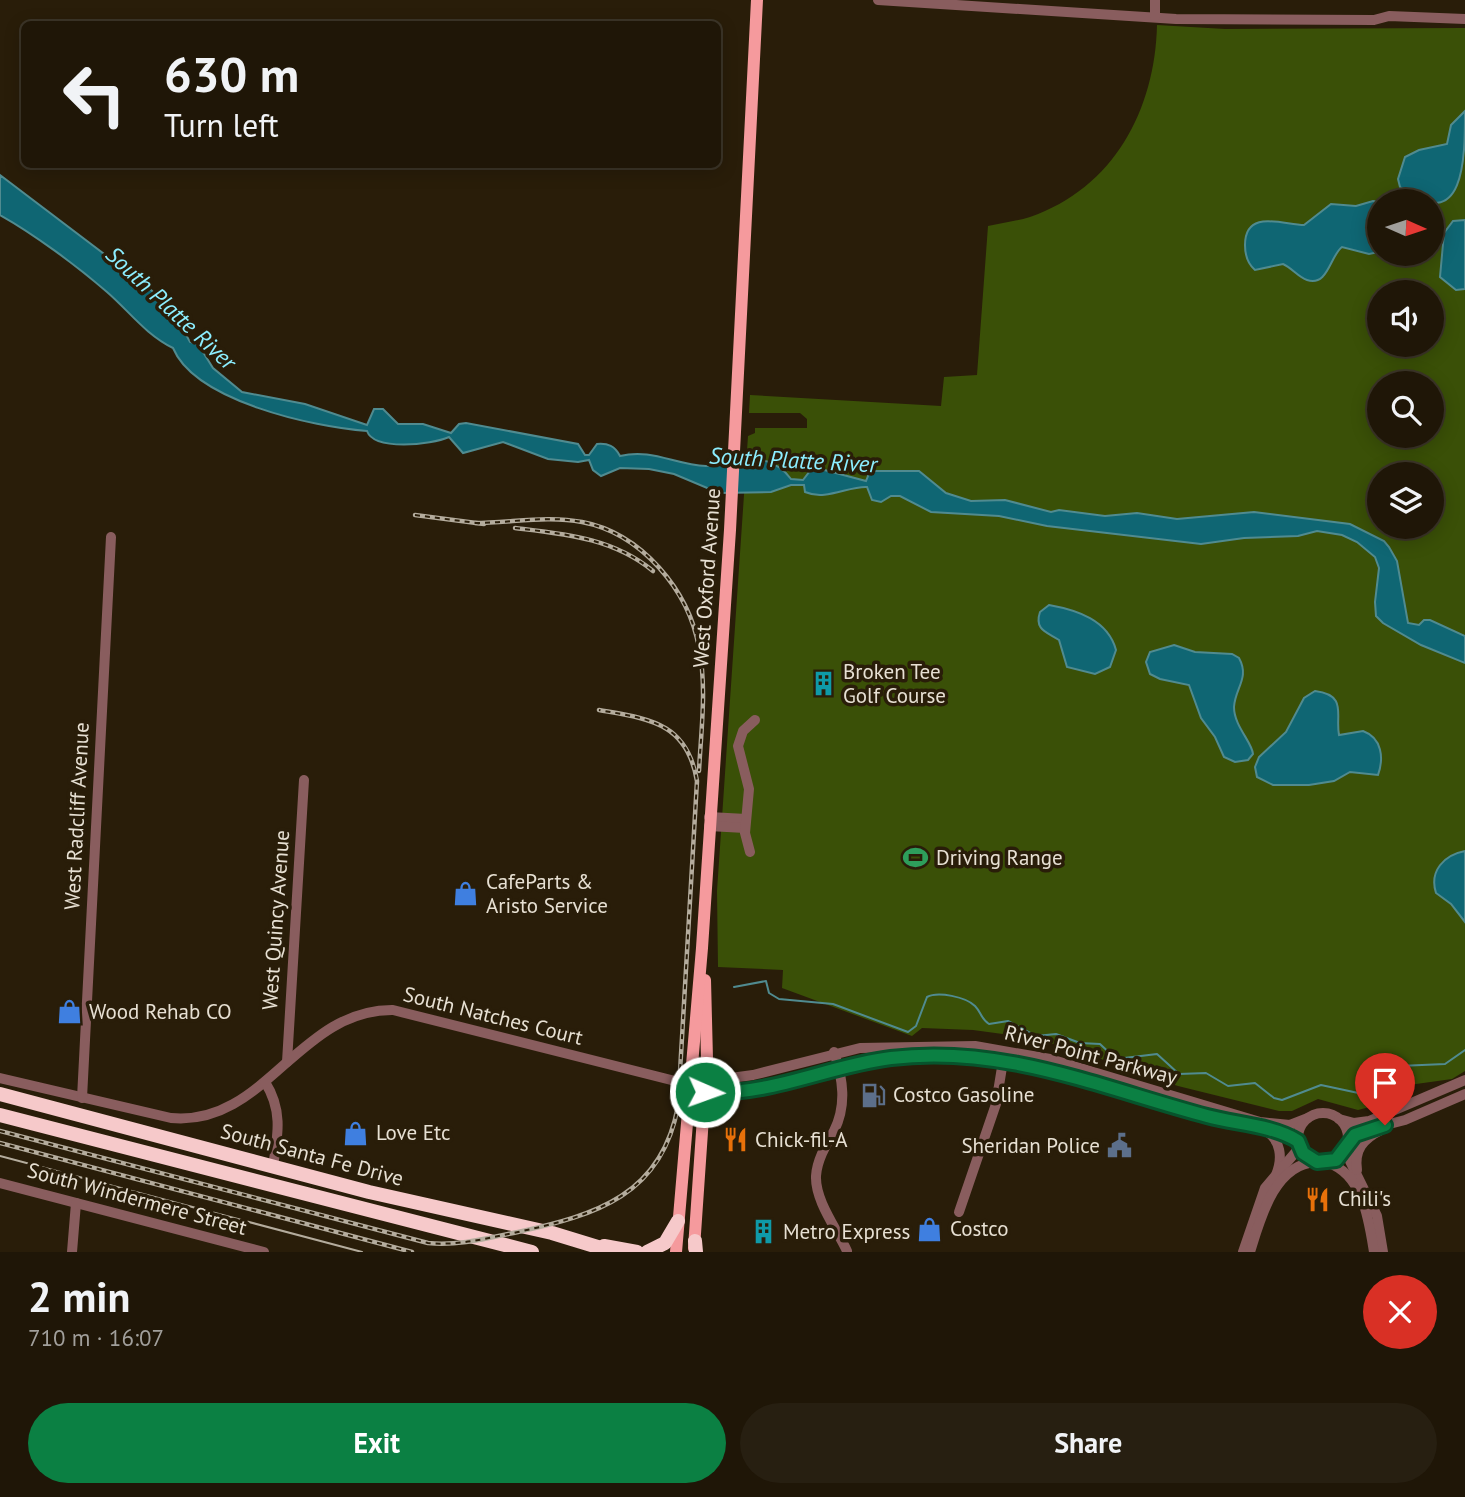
<!DOCTYPE html>
<meta charset="utf-8">
<style>
:root{--surface:#1f1607;--page:#271f11;--text:#f1f3f6;--muted:#a19f9b;--line:#3c3528;--accent:#0b8043}
body{margin:0;font-family:"PT Sans",sans-serif;background:var(--page);color:var(--text);height:100vh;display:flex;flex-direction:column;font-size:26px;white-space:nowrap}
*{box-sizing:border-box;margin:0}
p{font-size:23px;color:var(--muted)}
.icon{flex:none;width:38px;height:38px;fill:none;stroke:currentColor;stroke-width:2;stroke-linecap:round;stroke-linejoin:round}
.map{position:relative;height:1252px;overflow:hidden}
.drawer{display:flex;flex-direction:column;background:var(--surface);flex:1}
.drawer>*{flex:none}
.banner{position:absolute;left:21px;top:21px;width:700px;height:147px;border-radius:10px;box-shadow:0 4px 18px #0003,0 0 0 2px var(--line);background:#1f1607;color:var(--text);overflow:hidden}
.needle{width:46px;rotate:93deg}
.tools{position:absolute;left:1367px;top:189px;display:grid;gap:14px}
.tools a{display:grid;place-items:center;width:77px;height:77px;border-radius:50%;background:var(--surface);box-shadow:0 4px 18px #0003,0 0 0 2px var(--line);font-size:35px}
.pin{position:absolute;display:grid;place-items:center;width:60px;height:60px;color:#fff;margin:-72px -30px;border-radius:50% 50% 50% 0;rotate:-45deg;box-shadow:0 0 7px #0007}
.pin .icon{rotate:45deg}
.me{position:absolute;width:77px;margin:-38px;rotate:92deg;stroke-linejoin:round;filter:drop-shadow(0 0 5px #0008)}
.turn{display:flex;align-items:center;gap:24px;height:147px;padding:0 28px;font-size:32px}
.turn .icon{width:91px;height:91px;stroke-width:2.5}
.turn b{display:block;font-size:49px;line-height:60px}
.round{display:grid;place-items:center;flex:none;width:74px;height:74px;border-radius:37px;background:var(--page)}
.head{display:flex;align-items:center;justify-content:space-between;height:119px;padding:0 28px}
h1{font-size:42px;font-weight:700;line-height:52px}
.button{display:flex;gap:14px;margin-top:auto;padding:14px 28px}
.button a{flex:1;height:80px;border-radius:42px;background:var(--accent);color:#fff;font-size:28px;font-weight:700;line-height:80px;text-align:center}
.button a+a{background:var(--page);color:var(--text)}
.map>svg:first-child{display:block}
.green{fill:#3a5007;fill-rule:evenodd}
.water{fill:#0f6673;stroke:#508b90;stroke-width:2}
.lines{fill:none;stroke-linecap:round;stroke-linejoin:round}
.stream{stroke:#508b90;stroke-width:2}
.minor{stroke:#895d5e;stroke-width:10}
.major{stroke:#f59a9d;stroke-width:12}
.highway{stroke:#f6c9ca;stroke-width:14}
.tram{stroke:#b4ac9d;stroke-width:2}
.rail-casing{stroke:#b4ac9d;stroke-width:4.5}
.rail{stroke:#291d09;stroke-width:2;stroke-dasharray:5;stroke-linecap:butt}
.route-casing{stroke:#07532c;stroke-width:18}
.route{stroke:#0b8043;stroke-width:12}
.labels{text-anchor:middle;stroke-width:7;stroke-linejoin:round;paint-order:stroke}
.street-label{font-size:21px;fill:#e7e0d3;stroke:#291d09}
.poi-label{font-size:21px;fill:#e7e0d3;stroke:#291d09;text-anchor:start}
.water-label{font-size:23px;font-style:italic;fill:#8ceeff;stroke:#291d09}
</style>
<div class="map">
<svg width="1465" height="1252" viewBox="0 0 1465 1252">
<rect width="100%" height="100%" fill="#291d09"/>
<path class="green" d="M1157,25L1225,29L1465,28V1071L1452,1079L1409,1085L1381,1104L1358,1110L1318,1099L1292,1111H1279L1178,1086L1112,1065L1091,1053L1074,1052L1055,1044H1033L1010,1035L973,1030L922,1028L912,1036L782,988L783,970L718,967L717,891L748,436L755,433V428H807V419L800,413H749L750,395L941,406L944,377L977,375L988,226C1002,223 1017,221 1030,217C1114,188 1155,110 1157,25ZM1379,201H1432V254H1379ZM1379,292H1432V345H1379ZM1379,383H1432V436H1379ZM1379,474H1432V527H1379Z"/>
<g class="water">
<path d="M1465,111C1465,158 1465,237 1400,187L1398,179L1405,157L1419,150L1447,144L1451,125Z"/>
<path d="M0,175L149,288L173,311L190,342L198,344L213,368L242,392L305,404L367,425L374,409H383L398,424H423L451,433L459,424L466,423L578,444L585,455H589L597,444C608,443 615,446 620,456C652,448 675,465 706,466C715,466 719,460 726,459C749,454 777,459 791,479L803,480L813,467L866,481L870,471H919L946,493L971,501L1005,500L1051,512L1059,510L1105,516L1137,513L1177,519L1254,512L1350,524L1384,541L1389,547L1397,561L1408,623L1419,625L1424,620H1430L1465,636V663L1421,645L1383,623L1376,616L1375,602L1379,568L1375,557L1357,542L1342,535L1317,531L1298,536L1244,538L1201,544L1047,526L999,516L931,512L900,496H891L881,502L872,500L867,487C848,486 826,501 805,492L804,485H791L771,492L719,493L674,474L649,469L620,468L601,476L593,470L589,460L578,462L548,459L503,442L463,453L449,437C431,445 374,451 367,431C313,427 195,401 173,348C145,334 130,312 107,292C77,266 34,234 0,215Z"/>
<path d="M1373,201L1379,202V252L1369,254L1342,247C1330,256 1328,287 1307,280C1298,277 1292,268 1283,264L1255,270C1248,264 1245,254 1245,245C1245,208 1284,225 1304,225L1331,204L1356,206Z"/>
<path d="M1465,220V289L1456,290L1440,277L1444,233L1453,221Z"/>
<path d="M1049,605C1077,610 1108,620 1116,650L1110,667L1095,674L1067,667L1059,640C1047,632 1034,630 1040,612Z"/>
<path d="M1174,645L1195,652L1232,654L1239,658C1250,678 1235,688 1234,707C1234,726 1252,742 1253,754L1248,760L1235,762L1224,757L1215,737L1201,718L1189,685L1160,679L1150,674L1146,662L1150,652Z"/>
<path d="M1315,691C1348,695 1335,715 1339,735L1363,731C1382,738 1384,758 1378,775L1350,772L1334,781L1309,785H1273L1257,777L1255,767L1259,757L1286,732L1304,698Z"/>
<path d="M1465,851V922L1451,904L1436,893C1429,871 1444,855 1465,851Z"/>
</g>
<g class="lines">
<path class="stream" d="M734,987L766,981L769,993L779,999L833,1004L908,1032L916,1026L927,997C938,991 966,997 975,1006C981,1012 981,1019 989,1024L1008,1021L1036,1036L1056,1034L1080,1043L1100,1044L1116,1059L1157,1054L1179,1074L1206,1073L1228,1086L1255,1083L1274,1098L1282,1100L1321,1085L1363,1094L1377,1088L1399,1066L1445,1064L1465,1050"/>
<g class="minor">
<path d="M878,0L1176,19L1374,20L1389,16L1465,19"/>
<path d="M1155,17V0"/>
<path d="M709,817L746,819"/>
<path d="M709,826L745,828"/>
<path d="M750,852L745,833L749,789L738,746L743,731L755,720"/>
<path d="M834,1052C843,1079 847,1105 834,1131C826,1145 817,1160 816,1176C815,1201 837,1229 847,1251"/>
<path d="M287,1062L304,780"/>
<path d="M0,1078L171,1118C265,1127 298,1009 393,1010L691,1085C735,1106 786,1083 829,1070C855,1063 881,1058 907,1056C1011,1049 1104,1087 1202,1115C1232,1124 1271,1124 1298,1141"/>
<path d="M265,1082C283,1110 278,1135 273,1166"/>
<path d="M701,1082L753,1075L860,1048L975,1046L1050,1059L1260,1122L1290,1125L1308,1118"/>
<path d="M82,1098L111,537"/>
<circle cx="1323" cy="1138" r="25"/>
<path d="M1339,1119L1354,1123L1369,1121L1465,1080"/>
<path d="M1265,1130C1281,1140 1283,1158 1276,1175"/>
<path d="M1348,1141L1366,1130L1405,1120L1465,1094"/>
<path d="M1347,1144L1350,1161L1377,1216L1383,1252"/>
<path d="M1328,1163C1363,1174 1369,1221 1374,1252"/>
<path d="M1357,1170C1354,1150 1363,1139 1381,1130"/>
<path d="M0,1183L264,1252"/>
<path d="M959,1212L996,1104L1004,1055"/>
<path d="M72,1252L76,1203"/>
<path d="M1243,1252L1265,1188L1300,1147"/>
<path d="M1250,1252C1260,1220 1274,1164 1316,1162"/>
</g>
<g class="major">
<path d="M694,1248L707,1059L705,980"/>
<path d="M676,1252L702,948L730,530L757,0"/>
</g>
<g class="highway">
<path d="M0,1094L369,1192L552,1233L614,1252"/>
<path d="M0,1115L532,1252"/>
<path d="M695,1241L696,1252"/>
<path d="M604,1246L637,1252"/>
<path d="M647,1252L665,1243L678,1221"/>
</g>
<path class="tram" d="M0,1156L362,1252"/>
<defs>
<g id="rail">
<path d="M415,515L484,524"/>
<path d="M475,523C511,523 547,515 582,522C641,533 689,590 699,648C707,688 701,731 699,771"/>
<path d="M515,528C565,534 613,538 653,571"/>
<path d="M0,1131L428,1243C459,1246 488,1238 518,1232C596,1215 662,1195 678,1106L697,781C687,722 649,719 599,710"/>
<path d="M0,1143L412,1252"/>
</g>
</defs>
<use href="#rail" class="rail-casing"/>
<use href="#rail" class="rail"/>
</g>
<g class="lines">
<defs>
<path id="route" d="M705,1092C771,1096 827,1066 891,1058C1002,1044 1102,1088 1207,1116C1236,1124 1272,1125 1298,1141L1303,1153L1317,1162L1336,1160L1355,1135L1385,1125"/>
</defs>
<use href="#route" class="route-casing"/>
<use href="#route" class="route"/>
</g>
<defs>
<symbol id="building-bare" viewBox="-9 -9 18 18"><path d="M-4-6H4V6H1V3H-1V6H-4ZM-2.5-4.3h1.7v1.8h-1.7ZM.8-4.3h1.7v1.8H.8ZM-2.5-1h1.7V.8h-1.7ZM.8-1h1.7V.8H.8Z" fill="#0f9aa8" stroke="#291d09" stroke-width="2.5" paint-order="stroke"/></symbol>
<symbol id="stadium-bare" viewBox="-9 -9 18 18"><path d="M0-5a6.5 5 0 1 0 0 10a6.5 5 0 1 0 0-10ZM-3.5-1.8h7v3.6h-7Z" fill="#2e9e5b" stroke="#291d09" stroke-width="2.5" paint-order="stroke"/></symbol>
<symbol id="shop-bare" viewBox="-9 -9 18 18"><path d="M-5-2.5h2.3a2.7 3.5 0 0 1 5.4 0H5L5.5 6h-11ZM-1.5-2.5h3a1.5 2.3 0 0 0-3 0Z" fill="#3f7fe0" stroke="#291d09" stroke-width="2.5" paint-order="stroke"/></symbol>
<symbol id="fuel-bare" viewBox="-9 -9 18 18"><path d="M-5.5-6h7V0h2V4h1.3V-2.5L3-4.5l.8-.8L6-3V5H2.5V1h-1V6h-7ZM-4.2-4.7v3.2H.2V-4.7Z" fill="#5c6f8a" stroke="#291d09" stroke-width="2.5" paint-order="stroke"/></symbol>
<symbol id="restaurant-bare" viewBox="-9 -9 18 18"><path d="M-5-6h1v4h1v-4h1v4h1v-4h1v5L-1.5 .5V6h-2V.5L-5-1ZM5-6V6H3V1.5H1.5Q1.5-4 5-6Z" fill="#e8710a" stroke="#291d09" stroke-width="2.5" paint-order="stroke"/></symbol>
<symbol id="civic-bare" viewBox="-9 -9 18 18"><path d="M-.6-6.5H3V-4.5H.6V-3L4-1V1h2V6H-6V1h2V-1L-.6-3ZM-1.2 2.5V6h2.4V2.5Z" fill="#5c6f8a" stroke="#291d09" stroke-width="2.5" paint-order="stroke"/></symbol>
</defs>
<g fill-rule="evenodd">
<use href="#building-bare" x="806" y="666" width="35" height="35"/>
<use href="#stadium-bare" x="898" y="840" width="35" height="35"/>
<use href="#shop-bare" x="448" y="876" width="35" height="35"/>
<use href="#shop-bare" x="52" y="994" width="35" height="35"/>
<use href="#fuel-bare" x="856" y="1078" width="35" height="35"/>
<use href="#shop-bare" x="338" y="1116" width="35" height="35"/>
<use href="#restaurant-bare" x="718" y="1122" width="35" height="35"/>
<use href="#civic-bare" x="1102" y="1128" width="35" height="35"/>
<use href="#restaurant-bare" x="1300" y="1182" width="35" height="35"/>
<use href="#shop-bare" x="912" y="1212" width="35" height="35"/>
<use href="#building-bare" x="746" y="1214" width="35" height="35"/>
</g>
<g class="labels">
<g class="street-label">
<text transform="translate(707 578) rotate(-86)" y="7">West Oxford Avenue</text>
<text transform="translate(77 816) rotate(-87)" y="7">West Radcliff Avenue</text>
<text transform="translate(276 920) rotate(-86)" y="7">West Quincy Avenue</text>
<text transform="translate(493 1016) rotate(14)" y="7">South Natches Court</text>
<text transform="translate(1091 1055) rotate(15)" y="7">River Point Parkway</text>
<text transform="translate(312 1155) rotate(15)" y="7">South Santa Fe Drive</text>
<text transform="translate(137 1199) rotate(15)" y="7">South Windermere Street</text>
</g>
<g class="poi-label">
<text x="843" y="679">Broken Tee<tspan x="843" dy="24">Golf Course</tspan></text>
<text x="936" y="865">Driving Range</text>
<text x="486" y="889">CafeParts &amp;<tspan x="486" dy="24">Aristo Service</tspan></text>
<text x="89" y="1019">Wood Rehab CO</text>
<text x="893" y="1102">Costco Gasoline</text>
<text x="376" y="1140">Love Etc</text>
<text x="755" y="1147">Chick-fil-A</text>
<text x="1100" y="1153" text-anchor="end">Sheridan Police</text>
<text x="1338" y="1206">Chili's</text>
<text x="950" y="1236">Costco</text>
<text x="783" y="1239">Metro Express</text>
</g>
<g class="water-label">
<text transform="translate(171 308) rotate(43)" y="8">South Platte River</text>
<text transform="translate(793 460) rotate(3)" y="8">South Platte River</text>
</g>
</g>
</svg>
<div class="tools">
<a><svg class="needle" viewBox="-14 -14 28 28"><path d="M0-13l5 13h-10z" fill="#e53935"/><path d="M0 13l5-13h-10z" fill="#a19f9b"/></svg></a>
<a><svg class="icon" aria-label="sound" viewBox="0 0 24 24"><path d="M4 9h4l5-4v14l-5-4H4zM17 9q2 3 0 6"/></svg></a>
<a><svg class="icon" aria-label="search" viewBox="0 0 24 24"><circle cx="10" cy="10" r="6"/><path d="M15 15l6 6"/></svg></a>
<a><svg class="icon" aria-label="layers" viewBox="0 0 24 24"><path d="M12 4l9 5-9 5-9-5zM3 14l9 5 9-5"/></svg></a>
</div>
<div class="pin" style="left:1385px;top:1125px;background:#d93025"><svg class="icon" aria-label="arrive" viewBox="0 0 24 24"><path d="M6 21V4h12l-3 4 3 4H6"/></svg></div>
<svg class="me" style="left:705px;top:1092px" viewBox="-20 -20 40 40"><circle r="17" fill="#0b8043" stroke="#fff" stroke-width="3"/><path d="M0-11L8 9 0 5-8 9z" fill="#fff"/></svg>
<div class="banner">
<div class="turn"><svg class="icon" aria-label="left" viewBox="0 0 24 24"><path d="M17 20v-9H6M10 6l-5 5 5 5"/></svg><div><b>630 m</b>Turn left</div></div>
</div>
</div>
<section class="drawer">
<div class="head"><div><h1>2 min</h1><p>710 m · 16:07</p></div><a class="round" style="background:#d93025;color:#fff"><svg class="icon" aria-label="close" viewBox="0 0 24 24"><path d="M6 6l12 12M18 6L6 18"/></svg></a></div>
<div class="button"><a>Exit</a><a>Share</a></div>
</section>
